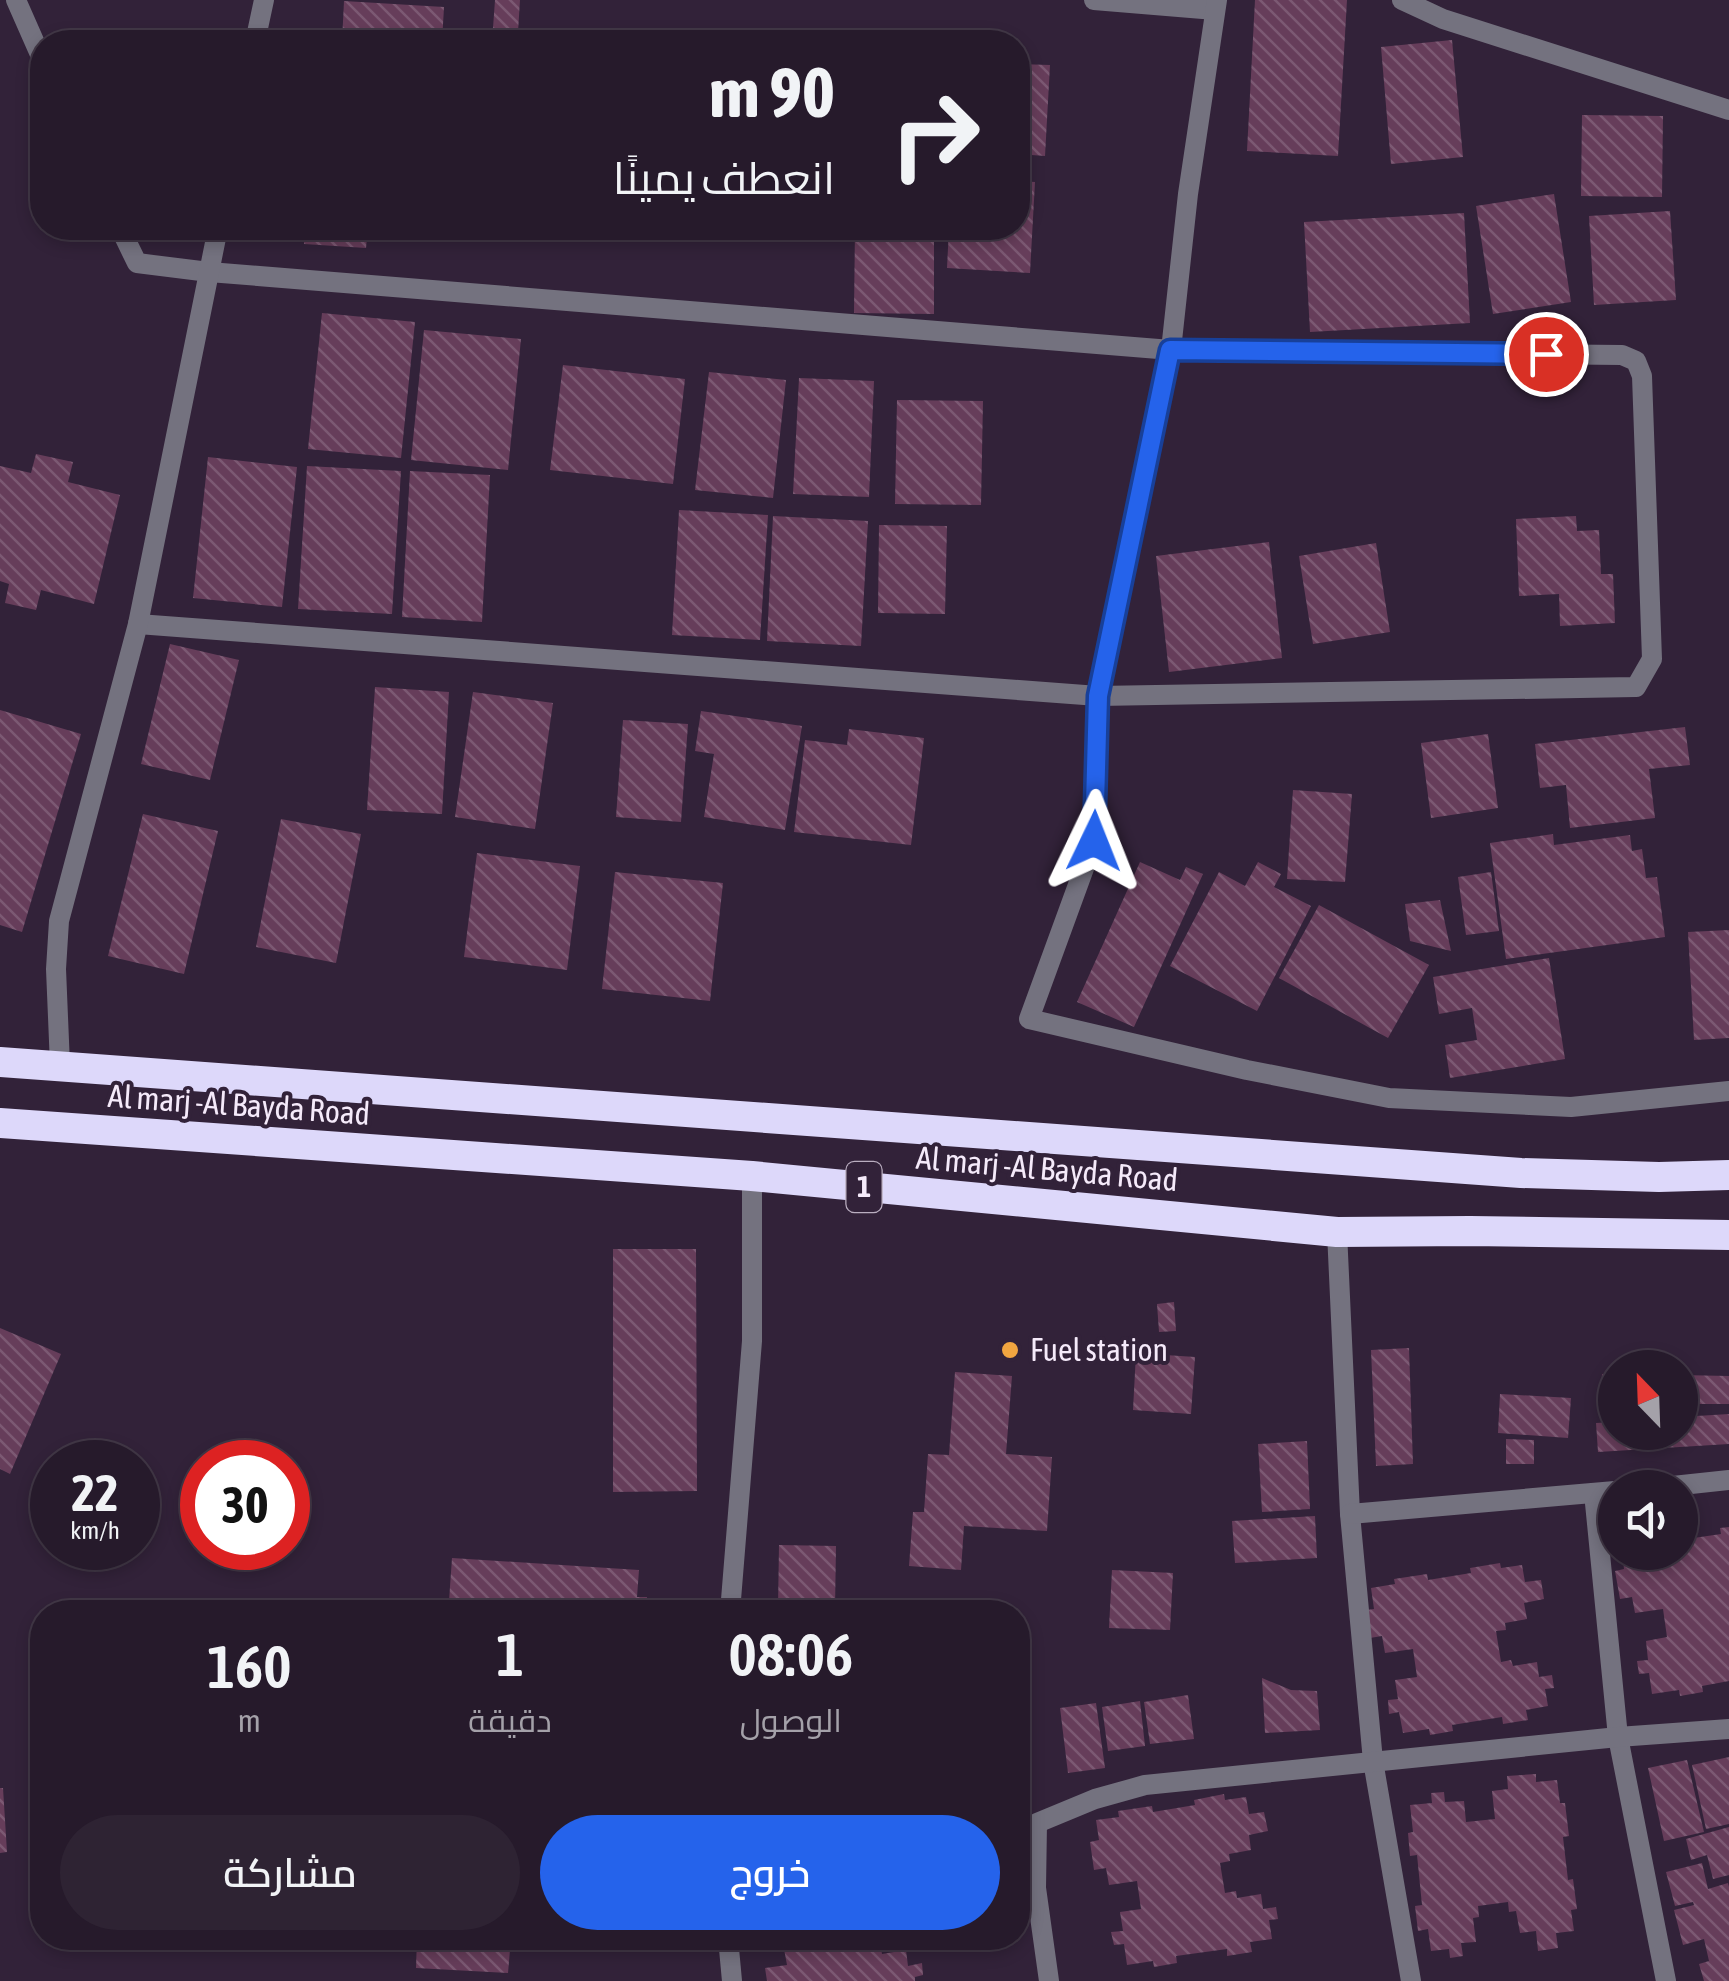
<!DOCTYPE html>
<html lang="ar">
<meta charset="utf-8">
<style>
:root{--surface:#261a2b;--page:#2e2333;--text:#f1f3f6;--muted:#a4a1a9;--line:#423847;--accent:#2563eb}
body{margin:0;font-family:"Asap Condensed",Cairo,sans-serif;background:var(--page);color:var(--text);direction:rtl;height:100vh;display:flex;flex-direction:column;font-size:38px;white-space:nowrap}
*{box-sizing:border-box;margin:0}
p{font-size:32px;color:var(--muted)}
.icon{flex:none;width:55px;height:55px;fill:none;stroke:currentColor;stroke-width:2;stroke-linecap:round;stroke-linejoin:round}
.map{position:relative;flex:1;overflow:hidden;direction:ltr}
.sheet{position:absolute;left:30px;top:1600px;width:1000px;height:350px;display:flex;flex-direction:column;background:var(--surface);border-radius:40px;box-shadow:0 5px 15px #0003,0 0 0 2px var(--line);direction:rtl}
.sheet>*{flex:none}
.guide{position:absolute;left:30px;top:30px;width:1000px;height:210px;border-radius:40px;box-shadow:0 5px 15px #0003,0 0 0 2px var(--line);direction:rtl;background:#261a2b;color:var(--text);overflow:hidden}
.needle{width:65px;rotate:337deg}
.controls{position:absolute;left:1598px;top:1350px;display:grid;gap:20px}
.controls a{display:grid;place-items:center;width:100px;height:100px;border-radius:50%;background:var(--surface);box-shadow:0 5px 15px #0003,0 0 0 2px var(--line);font-size:50px}
.speed{position:absolute;left:30px;top:1440px;display:flex;gap:20px;font-size:50px;font-weight:700;text-align:center}
.speed>*{display:grid;place-content:center;width:130px;height:130px;border-radius:50%;background:var(--surface);box-shadow:0 5px 15px #0003,0 0 0 2px var(--line);line-height:1}
.speed small{font-size:25px;font-weight:400}
.speed .limit{border:15px solid #d22;background:#fff;color:#111}
.pin{position:absolute;display:grid;place-items:center;width:85px;height:85px;color:#fff;margin:-42px;border:5px solid #fff;border-radius:50%;box-shadow:0 2px 10px #0007}
.me{position:absolute;width:110px;margin:-55px;rotate:2deg;stroke-linejoin:round;filter:drop-shadow(0 0 8px #0008)}
.turn{display:flex;align-items:center;gap:35px;height:210px;padding:0 30px;font-size:45px}
.turn .icon{width:130px;height:130px;stroke-width:2.5}
.turn b{display:block;font-size:70px;line-height:85px}
.eta{display:flex;justify-content:space-evenly;align-items:center;height:170px;text-align:center}
.eta b{font-size:60px;font-weight:600;line-height:70px}
.button{display:flex;gap:20px;margin-top:auto;padding:20px 30px}
.button a{flex:1;height:115px;border-radius:60px;background:var(--accent);color:#fff;font-size:40px;font-weight:600;line-height:115px;text-align:center}
.button a+a{background:var(--page);color:var(--text)}
.map>svg:first-child{display:block}
.building{fill:url(#building-back-hatch)}
.lines{fill:none;stroke-linecap:round;stroke-linejoin:round}
.street{stroke:#74727f;stroke-width:20}
.highway{stroke:#ddd8fa;stroke-width:30}
.route-casing{stroke:#184099;stroke-width:25}
.route{stroke:#2563eb;stroke-width:18}
.poi-dot{fill:#f1a540;stroke:#322239;stroke-width:4}
.labels{text-anchor:middle;stroke-width:8;stroke-linejoin:round;paint-order:stroke}
.shield{fill:#322239;stroke:#baaec0;stroke-width:2.5}
.shield-label{font-size:30px;font-weight:bold;fill:#f5eafa}
.street-label{font-size:32px;fill:#f5eafa;stroke:#322239}
.poi-label{font-size:32px;fill:#f5eafa;stroke:#322239;text-anchor:start}
</style>
<div class="map">
<svg width="1729" height="1981" viewBox="0 0 1729 1981">
<defs>
<pattern id="building-back-hatch" width="6" height="6" patternUnits="userSpaceOnUse" patternTransform="scale(2.5)"><rect width="6" height="6" fill="#663d5a"/><path d="M-1 5l2 2M0 0l6 6M5-1l2 2" fill="none" stroke="#7c5973"/></pattern>
</defs>
<rect width="100%" height="100%" fill="#322239"/>
<g class="building">
<path d="M495,0H520L518,32L567,35L566,42H492Z"/>
<path d="M1255,0H1347L1338,156L1247,151Z"/>
<path d="M344,1L444,7L442,42H342Z"/>
<path d="M1452,40L1463,157L1391,164L1381,47Z"/>
<path d="M1018,64L1050,65L1045,156L1018,154Z"/>
<path d="M1582,115L1663,116L1662,197L1581,196Z"/>
<path d="M1018,181L1035,182L1030,273L947,268L949,228H1018Z"/>
<path d="M1554,194L1571,302L1493,314L1476,206Z"/>
<path d="M1670,211L1676,300L1594,305L1589,216Z"/>
<path d="M1464,213L1470,323L1310,332L1304,222Z"/>
<path d="M305,228H368L366,248L304,244Z"/>
<path d="M855,228H934V314L854,313Z"/>
<path d="M322,313L415,322L401,458L308,449Z"/>
<path d="M424,330L521,339L508,470L411,460Z"/>
<path d="M563,365L685,379L673,484L550,470Z"/>
<path d="M709,372L786,380L773,498L695,490Z"/>
<path d="M799,378L874,381L869,497L793,494Z"/>
<path d="M897,400L983,401L981,505L895,504Z"/>
<path d="M36,454L73,462L68,482L120,495L94,604L41,590L36,610L5,603L9,584L0,581V466L31,473Z"/>
<path d="M208,457L297,467L282,607L193,598Z"/>
<path d="M307,466L401,471L392,614L298,609Z"/>
<path d="M410,471L490,475L482,622L402,617Z"/>
<path d="M679,510L768,515L760,640L672,635Z"/>
<path d="M773,516L868,521L861,646L767,641Z"/>
<path d="M1576,516L1577,531L1599,530L1601,574H1613L1615,623L1560,626L1559,594L1519,596L1516,519Z"/>
<path d="M879,525L947,526L945,614L878,613Z"/>
<path d="M1269,542L1282,658L1169,672L1156,556Z"/>
<path d="M1376,543L1390,632L1313,644L1299,556Z"/>
<path d="M170,644L239,660L210,780L141,764Z"/>
<path d="M375,687L449,692L442,814L367,810Z"/>
<path d="M473,692L553,703L535,829L455,817Z"/>
<path d="M0,710L81,734L22,932L0,925Z"/>
<path d="M701,711L802,726L785,830L704,817L714,754L695,751Z"/>
<path d="M623,720L688,724L681,822L616,817Z"/>
<path d="M1685,727L1690,765L1649,769L1655,818L1570,828L1566,785L1540,788L1535,744Z"/>
<path d="M849,729L924,738L911,845L794,832L805,740L847,745Z"/>
<path d="M1488,734L1498,808L1431,818L1421,743Z"/>
<path d="M1293,790L1352,794L1345,882L1287,879Z"/>
<path d="M143,814L218,831L184,974L108,956Z"/>
<path d="M281,819L361,834L336,963L256,947Z"/>
<path d="M1553,834L1554,845L1630,835L1632,851L1642,849L1646,878L1657,877L1665,937L1506,959L1490,843Z"/>
<path d="M477,853L580,866L567,970L464,957Z"/>
<path d="M1140,862L1180,880L1186,867L1203,874L1134,1027L1077,1002Z"/>
<path d="M1258,862L1281,874L1274,887L1311,906L1257,1011L1170,966L1219,872L1245,886Z"/>
<path d="M615,872L723,883L710,1001L602,989Z"/>
<path d="M1491,872L1499,931L1466,935L1458,877Z"/>
<path d="M1440,900L1451,951L1410,941L1405,904Z"/>
<path d="M1319,905L1429,965L1388,1038L1279,978Z"/>
<path d="M1729,930V1038L1694,1040L1688,932Z"/>
<path d="M1549,958L1565,1059L1450,1078L1445,1045L1477,1040L1472,1008L1439,1014L1433,977Z"/>
<path d="M613,1249H696L697,1491L613,1492Z"/>
<path d="M1174,1302L1176,1331L1159,1332L1157,1304Z"/>
<path d="M0,1328L61,1354L10,1474L0,1469Z"/>
<path d="M1409,1348L1413,1464L1376,1466L1371,1350Z"/>
<path d="M1136,1353L1195,1357L1191,1414L1133,1410Z"/>
<path d="M955,1372L1012,1376L1006,1454L1052,1457L1047,1531L964,1526L961,1570L909,1566L913,1512H924L928,1454L949,1455Z"/>
<path d="M1602,1374H1615V1402H1601Z"/>
<path d="M1680,1375L1729,1376V1404H1680Z"/>
<path d="M1500,1394L1571,1398L1568,1438L1498,1433Z"/>
<path d="M1729,1414V1444L1598,1452L1596,1423L1615,1422V1432H1680V1417Z"/>
<path d="M1506,1439L1534,1440V1464H1506Z"/>
<path d="M1307,1441L1310,1509L1262,1512L1258,1444Z"/>
<path d="M1315,1516L1317,1558L1235,1563L1232,1521Z"/>
<path d="M1729,1527V1681L1702,1686L1703,1692L1680,1696L1679,1690L1652,1694L1649,1673L1639,1674L1637,1661L1648,1660L1646,1641L1667,1637L1663,1609L1635,1613L1632,1597L1620,1599L1615,1571L1624,1569L1622,1552H1680V1540L1721,1534L1720,1528Z"/>
<path d="M779,1545L836,1546L835,1609L778,1607Z"/>
<path d="M452,1558L639,1570L637,1597H647L646,1612H497L498,1605L449,1601Z"/>
<path d="M1500,1563L1501,1568L1522,1565L1525,1582L1541,1580L1544,1599L1524,1603L1527,1619L1505,1623L1506,1630L1496,1631L1501,1662L1511,1660L1513,1666L1537,1662L1539,1677L1552,1675L1554,1688L1545,1689L1548,1706L1526,1710L1528,1720L1503,1724L1502,1717L1452,1725L1453,1731L1430,1735L1429,1729L1403,1733L1399,1712L1389,1714L1388,1700L1398,1699L1395,1680L1417,1677L1413,1649L1385,1653L1382,1636L1370,1638L1366,1610L1374,1609L1371,1588L1395,1584L1394,1579L1427,1574L1428,1580L1471,1573L1470,1568Z"/>
<path d="M1112,1570L1173,1573L1170,1630L1109,1628Z"/>
<path d="M962,1601L998,1605L997,1612H945L946,1604L962,1606Z"/>
<path d="M1262,1678L1291,1690L1317,1691L1320,1730L1265,1733Z"/>
<path d="M1188,1695L1194,1739L1150,1744L1144,1702Z"/>
<path d="M1140,1701L1145,1746L1108,1751L1102,1707Z"/>
<path d="M1096,1703L1105,1768L1068,1773L1060,1708Z"/>
<path d="M1729,1757V1824L1706,1829L1692,1765Z"/>
<path d="M1687,1760L1704,1832L1664,1841L1648,1768Z"/>
<path d="M1536,1774V1782L1557,1780L1560,1803H1565L1569,1836L1563,1837L1568,1880L1573,1879L1577,1909L1571,1910L1574,1931L1556,1933L1558,1948L1538,1951L1536,1931L1520,1933L1516,1911L1509,1912L1508,1902L1478,1906L1479,1917L1473,1918L1476,1942L1461,1943L1463,1956L1450,1958L1449,1949L1431,1951L1428,1929L1418,1931L1415,1906L1422,1905L1417,1855L1410,1856L1408,1833L1413,1832L1410,1805L1432,1803L1431,1793L1444,1792L1445,1802L1464,1801L1466,1822L1495,1819L1492,1791L1508,1789L1507,1776Z"/>
<path d="M0,1788H3L7,1852L0,1853Z"/>
<path d="M1224,1794L1225,1800L1246,1797L1249,1814L1264,1812L1268,1831L1249,1835L1251,1850L1229,1854L1230,1861L1220,1863L1225,1893L1236,1891L1237,1898L1261,1894L1263,1909L1276,1907L1278,1919L1269,1920L1272,1939L1250,1942L1252,1952L1227,1956V1949L1176,1956L1177,1963L1154,1967L1153,1961L1127,1965L1124,1944L1114,1945L1111,1932L1123,1931L1120,1912L1141,1909L1137,1881L1109,1885L1106,1868L1094,1870L1090,1842L1099,1840L1096,1820L1119,1817L1118,1811L1152,1806L1153,1812L1195,1805L1194,1800Z"/>
<path d="M1729,1827V1875L1713,1879L1707,1855L1691,1860L1686,1839Z"/>
<path d="M1702,1863L1708,1889L1728,1883L1729,1887V1981H1704L1699,1964L1709,1961L1704,1939L1683,1945L1674,1910L1694,1905L1693,1902L1675,1906L1666,1872Z"/>
<path d="M417,1938H511L508,1973L416,1968Z"/>
<path d="M782,1938H868L870,1950L881,1948L882,1954L906,1950L908,1966L922,1963L923,1975L915,1977V1981H767L765,1968L787,1965Z"/>
</g>
<g class="lines">
<g class="street">
<path d="M16,0L42,59"/>
<path d="M1094,0L1215,10"/>
<path d="M1217,0L1188,194L1171,350L1098,696L1094,841L1029,1019L1247,1070L1389,1098L1571,1107L1729,1091"/>
<path d="M1402,0L1443,19L1729,110"/>
<path d="M255,42L264,0"/>
<path d="M120,228L137,263L209,272L1171,350L1622,355L1636,361L1642,376L1652,659L1636,687L1098,696L138,624"/>
<path d="M60,1065L56,969L59,921L138,624L218,228"/>
<path d="M1337,1232L1350,1514L1373,1761L1411,1981"/>
<path d="M1654,1488L1729,1480"/>
<path d="M1594,1493L1618,1737L1666,1981"/>
<path d="M1350,1514L1615,1491"/>
<path d="M730,1612L752,1341V1176"/>
<path d="M728,1938L732,1981"/>
<path d="M1049,1981L1036,1888L1037,1823L1095,1799L1145,1785L1618,1737L1729,1729"/>
</g>
<g class="highway">
<path d="M0,1062L1521,1173L1659,1177L1729,1175"/>
<path d="M0,1123L752,1176L1337,1232L1470,1231L1729,1235"/>
</g>
</g>
<g class="lines">
<defs>
<path id="route" d="M1094,841L1098,696L1170,350L1546,354"/>
</defs>
<use href="#route" class="route-casing"/>
<use href="#route" class="route"/>
</g>
<circle class="poi-dot" cx="1010" cy="1350" r="10"/>
<g class="labels">
<rect class="shield" x="846.5" y="1162" width="35" height="50" rx="8"/>
<g class="shield-label">
<text x="864" y="1197">1</text>
</g>
<g class="street-label">
<text transform="translate(239 1105) rotate(4)" y="11">Al marj -Al Bayda Road</text>
<text transform="translate(1047 1169) rotate(5)" y="11">Al marj -Al Bayda Road</text>
</g>
<g class="poi-label">
<text x="1030" y="1361">Fuel station</text>
</g>
</g>
</svg>
<div class="controls">
<a><svg class="needle" viewBox="-14 -14 28 28"><path d="M0-13l5 13h-10z" fill="#e53935"/><path d="M0 13l5-13h-10z" fill="#a4a1a9"/></svg></a>
<a><svg class="icon" aria-label="sound" viewBox="0 0 24 24"><path d="M4 9h4l5-4v14l-5-4H4zM17 9q2 3 0 6"/></svg></a>
</div>
<div class="speed"><div>22<small>km/h</small></div><div class="limit">30</div></div>
<div class="pin" style="left:1546px;top:354px;background:#d93025"><svg class="icon" aria-label="arrive" viewBox="0 0 24 24"><path d="M6 21V4h12l-3 4 3 4H6"/></svg></div>
<svg class="me" style="left:1094px;top:841px" viewBox="-20 -20 40 40"><path d="M0-17L14 15 0 8-14 15z" fill="#2563eb" stroke="#fff" stroke-width="4"/></svg>
<div class="guide">
<div class="turn"><svg class="icon" aria-label="right" viewBox="0 0 24 24"><path d="M7 20v-9h11M14 6l5 5-5 5"/></svg><div><b>90 m</b>انعطف يمينًا</div></div>
</div>
<section class="sheet">
<div class="eta">
<div><b>08:06</b><p>الوصول</p></div>
<div><b>1</b><p>دقيقة</p></div>
<div><b>160</b><p>m</p></div>
</div>
<div class="button"><a>خروج</a><a>مشاركة</a></div>
</section>
</div>
